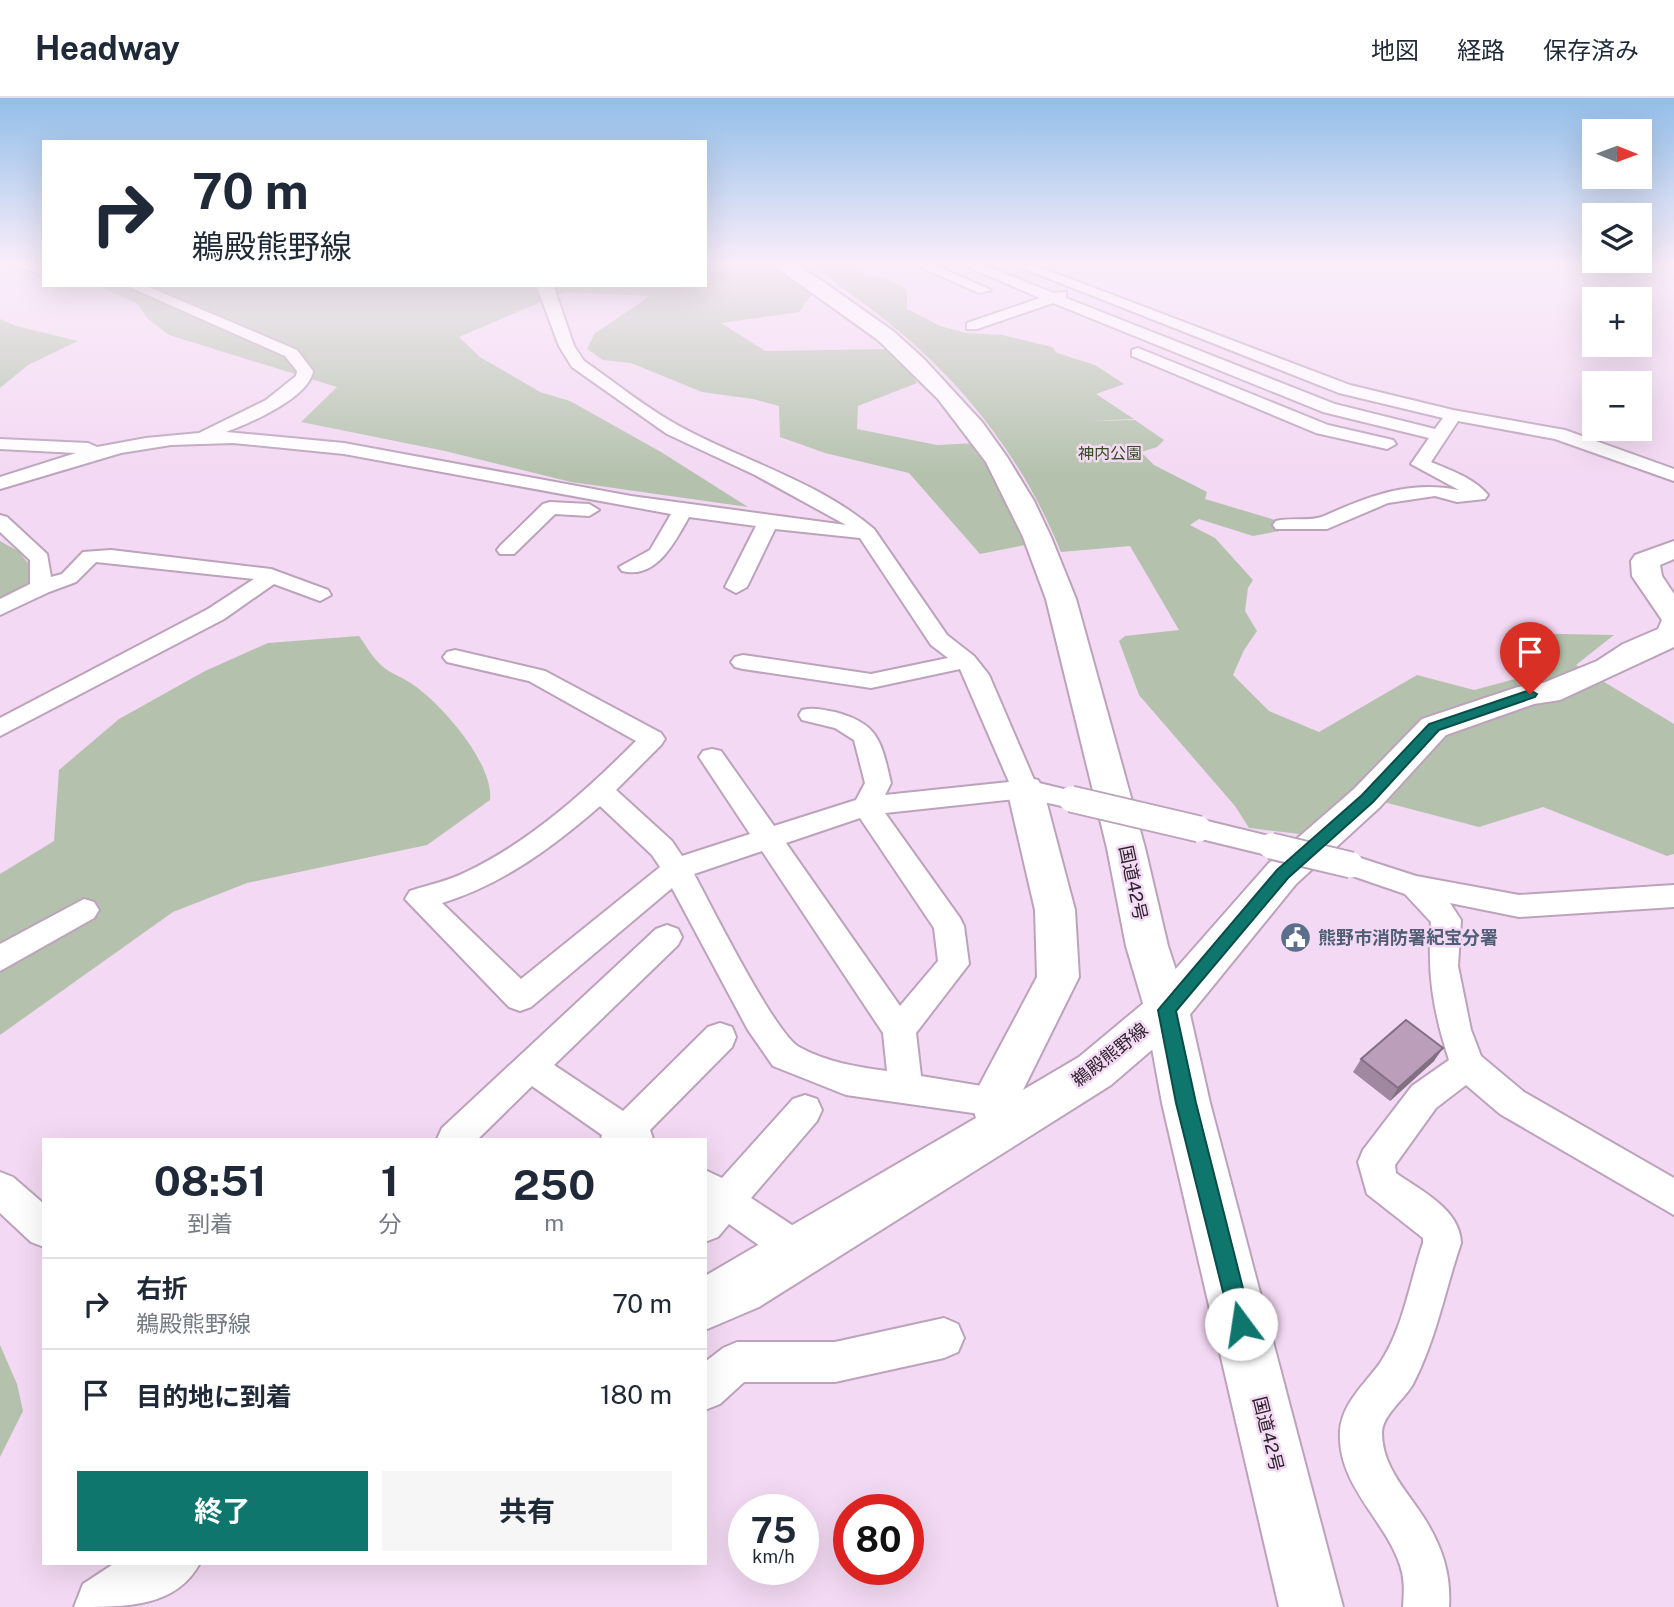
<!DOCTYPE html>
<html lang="ja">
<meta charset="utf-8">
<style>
:root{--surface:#fff;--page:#f6f6f7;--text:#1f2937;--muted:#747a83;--line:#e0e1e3;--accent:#0f766e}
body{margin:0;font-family:"Public Sans","Noto Sans JP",sans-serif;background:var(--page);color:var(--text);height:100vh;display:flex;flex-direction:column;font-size:26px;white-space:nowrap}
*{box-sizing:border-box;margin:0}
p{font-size:23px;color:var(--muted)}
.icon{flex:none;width:38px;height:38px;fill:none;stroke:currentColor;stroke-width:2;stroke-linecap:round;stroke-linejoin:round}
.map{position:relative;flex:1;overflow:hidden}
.side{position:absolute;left:42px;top:1040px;width:665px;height:427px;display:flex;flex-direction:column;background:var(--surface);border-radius:0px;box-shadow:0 7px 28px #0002}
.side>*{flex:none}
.top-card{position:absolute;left:42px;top:42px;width:665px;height:147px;border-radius:0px;box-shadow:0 7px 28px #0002;background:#fff;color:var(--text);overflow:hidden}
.needle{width:46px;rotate:91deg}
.tools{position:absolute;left:1582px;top:21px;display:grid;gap:14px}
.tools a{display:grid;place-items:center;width:70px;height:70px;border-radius:0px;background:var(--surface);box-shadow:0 7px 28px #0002;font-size:35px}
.speed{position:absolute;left:728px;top:1396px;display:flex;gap:14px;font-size:35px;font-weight:700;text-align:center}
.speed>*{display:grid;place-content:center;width:91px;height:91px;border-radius:50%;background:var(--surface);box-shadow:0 7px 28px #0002;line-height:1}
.speed small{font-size:18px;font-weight:400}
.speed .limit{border:10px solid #d22;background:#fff;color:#111}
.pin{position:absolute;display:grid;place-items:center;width:60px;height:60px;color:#fff;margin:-72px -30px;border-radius:50% 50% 50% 0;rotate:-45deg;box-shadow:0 0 7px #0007}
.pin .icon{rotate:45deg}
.me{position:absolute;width:77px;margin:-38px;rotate:346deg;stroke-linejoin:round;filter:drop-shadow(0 0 5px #0008)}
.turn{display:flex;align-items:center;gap:24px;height:147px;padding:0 35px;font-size:32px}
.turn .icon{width:91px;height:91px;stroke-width:2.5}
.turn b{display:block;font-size:49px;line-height:60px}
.eta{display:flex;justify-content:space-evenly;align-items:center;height:119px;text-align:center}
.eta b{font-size:42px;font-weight:700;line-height:49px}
.action{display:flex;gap:14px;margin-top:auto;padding:14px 35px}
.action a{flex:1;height:80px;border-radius:0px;background:var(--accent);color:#fff;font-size:28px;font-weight:700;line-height:80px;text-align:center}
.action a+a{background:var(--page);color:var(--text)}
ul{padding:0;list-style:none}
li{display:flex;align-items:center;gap:21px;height:91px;padding:0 35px;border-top:2px solid var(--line)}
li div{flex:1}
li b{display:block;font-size:26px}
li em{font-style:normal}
header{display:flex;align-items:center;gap:42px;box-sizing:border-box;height:98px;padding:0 35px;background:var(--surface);border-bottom:2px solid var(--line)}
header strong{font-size:33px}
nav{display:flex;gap:38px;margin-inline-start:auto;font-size:24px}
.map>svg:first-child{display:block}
.green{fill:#b4c2ad}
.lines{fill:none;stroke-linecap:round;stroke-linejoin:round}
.street-casing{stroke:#bca3bb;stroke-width:4}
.secondary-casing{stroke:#bca3bb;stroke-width:4}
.highway-casing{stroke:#bca3bb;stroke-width:4}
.street{fill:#fff;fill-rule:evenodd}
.secondary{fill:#fff;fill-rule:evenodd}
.highway{fill:#fff;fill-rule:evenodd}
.street-bridge-casing{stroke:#bca3bb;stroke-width:29;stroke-linecap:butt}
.street-bridge{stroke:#fff;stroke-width:25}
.wall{fill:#a088a0}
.shaded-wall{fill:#826f82}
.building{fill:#ba9eba;stroke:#826f82;stroke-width:2}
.route{fill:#0f766e;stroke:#0a4d48;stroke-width:2}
.labels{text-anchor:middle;stroke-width:5;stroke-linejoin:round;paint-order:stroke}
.far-park-label{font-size:16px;fill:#324e20;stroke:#f3d9f3}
.street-label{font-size:18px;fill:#2d232d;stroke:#f3d9f3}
.service-label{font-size:18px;font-weight:bold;fill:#4e5e75;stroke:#f3d9f3;text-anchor:start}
</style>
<header>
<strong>Headway</strong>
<nav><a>地図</a><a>経路</a><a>保存済み</a></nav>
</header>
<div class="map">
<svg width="1674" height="1509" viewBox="0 0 1674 1509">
<rect width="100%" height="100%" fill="#f3d9f3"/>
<g class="green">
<path d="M705,164H763L815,192L799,214L721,225L765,253L893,251L917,285L858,308L857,331L937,347L978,345L1025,447L980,456L909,375L825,355L780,339L779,308L753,301L702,294L631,265L603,262L587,251L594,236L650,198L564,194L459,239L480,259L540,294L570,303L661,354L748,409L571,384L445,353L301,324L337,289L169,237L147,220L138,206L96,187H705Z"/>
<path d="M805,164H862L856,172C874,180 892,180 907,192V211L940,228L966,235L1002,237L1052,249L1057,255L1095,267L1124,286L1096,296L1134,321L1087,323L1135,322L1164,342L1157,349L1141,354L1154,367L1207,394L1205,401L1282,424L1285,432L1253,438L1199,421L1190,427L1215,440L1253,482L1248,490L1245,513L1257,533L1244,552L1233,577L1269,613L1319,634L1417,577L1474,592L1545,573L1505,535L1614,537L1576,567L1674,626V756L1667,758L1543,709L1479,729L1357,697L1308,737L1249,730L1235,708L1139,597L1119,543L1125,538L1179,532L1130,448L1061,454C1017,346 945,262 849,195C835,185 821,171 805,164Z"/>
<path d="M0,221L16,228L78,243L28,267L0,290Z"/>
<path d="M0,443L18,453L38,477L25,491L0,503Z"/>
<path d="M359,538C366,548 373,560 382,568C391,576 405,580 415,588C443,608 494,666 490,702L427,747L247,785L173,814L0,937V776L54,743L59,672L119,621L205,573L268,545Z"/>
<path d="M0,1247L17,1286L23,1313L0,1359Z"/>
</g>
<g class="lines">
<defs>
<g id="street">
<path d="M5,164H28L44,169V177Z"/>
<path d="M909,164H928L991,192L979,195Z"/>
<path d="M957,164H976L1053,195L1066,194V200L1335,306L1435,331L1443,320L1339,295L1007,164H1026L1350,287L1453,312L1565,332L1674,371V383L1555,341L1458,323L1431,364C1450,372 1474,380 1488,397L1485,401L1457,404L1435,398L1388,405L1327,431H1276L1273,427L1276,423C1291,419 1311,424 1324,418C1369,398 1409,382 1459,392L1411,366L1429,340L1323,314L1053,205L977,231H967V225L1040,200Z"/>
<path d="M125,187H144L297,252L313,273C309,300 250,325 226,334L344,345L631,398L846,427L755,377L667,336L572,269L559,248L537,189L553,187L574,248L584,263C615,284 647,311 681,329C744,363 819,384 874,431L947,537L974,558L989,577L1035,684L1080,695L1084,701L1080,707L1071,710L1025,700L885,715L960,820L964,828L969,866L916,935L921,978L1006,992L1011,1003L1006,1014L994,1018L846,997L773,968L748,932L672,790L531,909L520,913L509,909L405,801L410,793C428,787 448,783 466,774C531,743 586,693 636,643L529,583L447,564L443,559L447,554L455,552L545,573L661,635L665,641L661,647L616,692L672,743L682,758L750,736L699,659L703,653L712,651L721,653L774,728L856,702L865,685L854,642L835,630L802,622L799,617L802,612C813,609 824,612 835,614C879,626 881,643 891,685L885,697L1009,684L960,571L871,590L743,571L735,569L731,564L735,559L743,557L871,576L948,560L931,547L860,440L775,431L747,489L736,495L725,489L756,428L689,419C675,443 657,482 622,473L619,469L650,452L671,416L344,356L233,345L171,347L121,355L0,391V379L76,355L0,351V341L88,345L97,349L146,340L199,335L266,302L296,278L297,273L285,258ZM600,708L652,757L660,769L521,881L442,805C503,786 553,749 600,708ZM860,720L934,830L938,863L900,908L786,745ZM762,753L883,935L887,973C857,969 826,964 799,949C775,936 711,807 694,776Z"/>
<path d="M1138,250L1328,327L1393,342L1396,346L1387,351L1316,335L1132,258V252Z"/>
<path d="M550,404L589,406L599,412L589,418L555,416L514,456H500L497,452L500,448L543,406Z"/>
<path d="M0,417L7,419L47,456L51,479L62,476L83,454L111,452L271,471L328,492L331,497L320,503L274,486L224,521L0,638V620L208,511L254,481L96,464L76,484L49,494L0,517V501L30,486V462L0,434Z"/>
<path d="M1199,721L1281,741L1285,748L1281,755L1271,758L1189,738L1185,731L1189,724Z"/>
<path d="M1351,757L1416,778L1519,797L1674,787V809L1519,819L1450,805L1461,822L1458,868L1471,932L1481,958L1524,994L1674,1080V1117L1500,1016L1466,987L1436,1010L1395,1067L1396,1075C1421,1093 1460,1111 1461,1145C1445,1192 1436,1242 1413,1286C1405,1301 1382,1317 1382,1335C1382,1370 1409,1395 1426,1423C1443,1451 1451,1477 1449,1509H1403C1404,1494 1405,1481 1400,1467C1384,1420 1337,1387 1340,1333C1342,1305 1365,1286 1380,1265C1403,1231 1410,1183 1423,1145V1140L1367,1096L1358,1064L1363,1052L1412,988L1449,962C1433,913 1427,875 1431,824L1405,796L1341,774L1337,767L1341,760Z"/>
<path d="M84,801L94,804L99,812L94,820L0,873V846Z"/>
<path d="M667,827L678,831L682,839L678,847L554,967L623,1013L708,929L720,925L732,929L736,939L732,949L650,1032L653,1041H601L602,1037L532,988L478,1041H437L442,1030L656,831Z"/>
<path d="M805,997L817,1001L822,1012L817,1023L751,1100L810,1139L816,1152L810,1165L797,1170L784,1165L729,1126L718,1139L705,1144V1072L722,1080L793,1001Z"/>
<path d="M0,1074L13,1079L44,1106V1149L31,1144L0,1115Z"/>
<path d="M944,1220L958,1226L964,1240L958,1254L944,1260L835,1284H744L720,1306L705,1312V1264L723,1250L737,1244H835Z"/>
</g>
<g id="secondary">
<path d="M1674,443V461L1660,467L1662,478L1674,496V549L1560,602L1534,606L1446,637L1380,709L1296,786L1183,925L1111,987L759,1209L705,1232V1178L976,1020L971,1003L1037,879L1035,812L1007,691L1012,682L1025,679L1038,682L1043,691L1075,812L1079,879L1023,992L1079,959L1151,899L1268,766L1354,691L1422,621L1518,589L1543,585L1597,563L1623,546L1658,531L1662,522L1632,478L1631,463L1635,457Z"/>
<path d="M115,1465H200C176,1509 128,1509 74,1509L83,1486Z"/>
</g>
<path id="highway" d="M769,164H792L822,183L893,233L924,261L982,324L1007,359L1034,403L1051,439L1076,501L1145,750L1168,848L1189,912L1210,1005L1343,1509H1279L1162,1005L1145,912L1126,848L1107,750L1046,501L1023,439L986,364L938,301L878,242Z"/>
</defs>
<use href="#street" class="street-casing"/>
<use href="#secondary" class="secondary-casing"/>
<use href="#highway" class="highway-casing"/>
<use href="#street" class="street"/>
<use href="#secondary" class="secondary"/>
<use href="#highway" class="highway"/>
<defs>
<g id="street-bridge">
<path d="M1071,701L1199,731"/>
<path d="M1271,748L1351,767"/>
</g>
</defs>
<use href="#street-bridge" class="street-bridge-casing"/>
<use href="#street-bridge" class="street-bridge"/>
</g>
<path class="wall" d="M1361,961L1434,963L1390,1003L1353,974Z"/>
<path class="shaded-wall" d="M1443,950L1434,963L1390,1003L1398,990Z"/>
<path class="building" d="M1406,922L1443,950L1398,990L1361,961Z"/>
<linearGradient id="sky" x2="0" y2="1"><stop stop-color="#92bee9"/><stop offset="0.44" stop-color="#faeefa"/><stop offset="1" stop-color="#faeefa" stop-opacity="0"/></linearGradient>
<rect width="1674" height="376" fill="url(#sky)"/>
<path class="route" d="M1530,592L1537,596L1535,599L1439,632L1373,704L1288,780L1176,913L1196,1005L1252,1226L1249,1234L1241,1237L1233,1234L1176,1005L1158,912L1277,772L1362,697L1429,626Z"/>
<defs>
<symbol id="civic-disc" viewBox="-11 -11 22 22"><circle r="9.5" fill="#5c6f8a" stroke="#f3d9f3"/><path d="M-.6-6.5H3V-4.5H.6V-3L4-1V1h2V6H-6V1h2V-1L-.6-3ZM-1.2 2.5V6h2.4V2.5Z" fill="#fff"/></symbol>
</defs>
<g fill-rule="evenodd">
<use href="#civic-disc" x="1278" y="822" width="35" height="35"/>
</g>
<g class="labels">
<g class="far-park-label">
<text x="1110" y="361">神内公園</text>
</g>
<g class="street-label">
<text transform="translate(1133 785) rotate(78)" y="6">国道42号</text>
<text transform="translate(1110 957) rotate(-38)" y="6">鵜殿熊野線</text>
<text transform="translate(1268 1336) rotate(76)" y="6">国道42号</text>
</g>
<g class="service-label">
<text x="1318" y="846">熊野市消防署紀宝分署</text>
</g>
</g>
</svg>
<div class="tools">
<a><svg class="needle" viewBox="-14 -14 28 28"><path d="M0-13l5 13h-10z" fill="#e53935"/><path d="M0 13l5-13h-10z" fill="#747a83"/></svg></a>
<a><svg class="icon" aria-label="layers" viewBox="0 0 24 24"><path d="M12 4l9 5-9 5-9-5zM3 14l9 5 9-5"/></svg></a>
<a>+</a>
<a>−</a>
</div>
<div class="speed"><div>75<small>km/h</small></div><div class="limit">80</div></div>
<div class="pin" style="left:1530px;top:596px;background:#d93025"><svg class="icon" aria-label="arrive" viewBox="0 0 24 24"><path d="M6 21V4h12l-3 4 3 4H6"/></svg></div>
<svg class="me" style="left:1241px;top:1226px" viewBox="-20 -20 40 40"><circle r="19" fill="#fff"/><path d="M0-13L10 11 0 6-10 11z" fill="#0f766e"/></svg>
<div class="top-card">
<div class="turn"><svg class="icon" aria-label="right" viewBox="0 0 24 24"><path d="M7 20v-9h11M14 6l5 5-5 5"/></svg><div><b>70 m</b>鵜殿熊野線</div></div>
</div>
<section class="side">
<div class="eta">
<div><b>08:51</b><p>到着</p></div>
<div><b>1</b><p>分</p></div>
<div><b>250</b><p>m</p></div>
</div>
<ul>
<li><svg class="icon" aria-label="right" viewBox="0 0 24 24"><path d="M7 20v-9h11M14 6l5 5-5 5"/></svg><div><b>右折</b><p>鵜殿熊野線</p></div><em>70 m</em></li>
<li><svg class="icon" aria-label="arrive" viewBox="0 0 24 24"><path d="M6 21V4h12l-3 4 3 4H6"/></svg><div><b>目的地に到着</b></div><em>180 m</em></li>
</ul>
<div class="action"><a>終了</a><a>共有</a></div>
</section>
</div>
